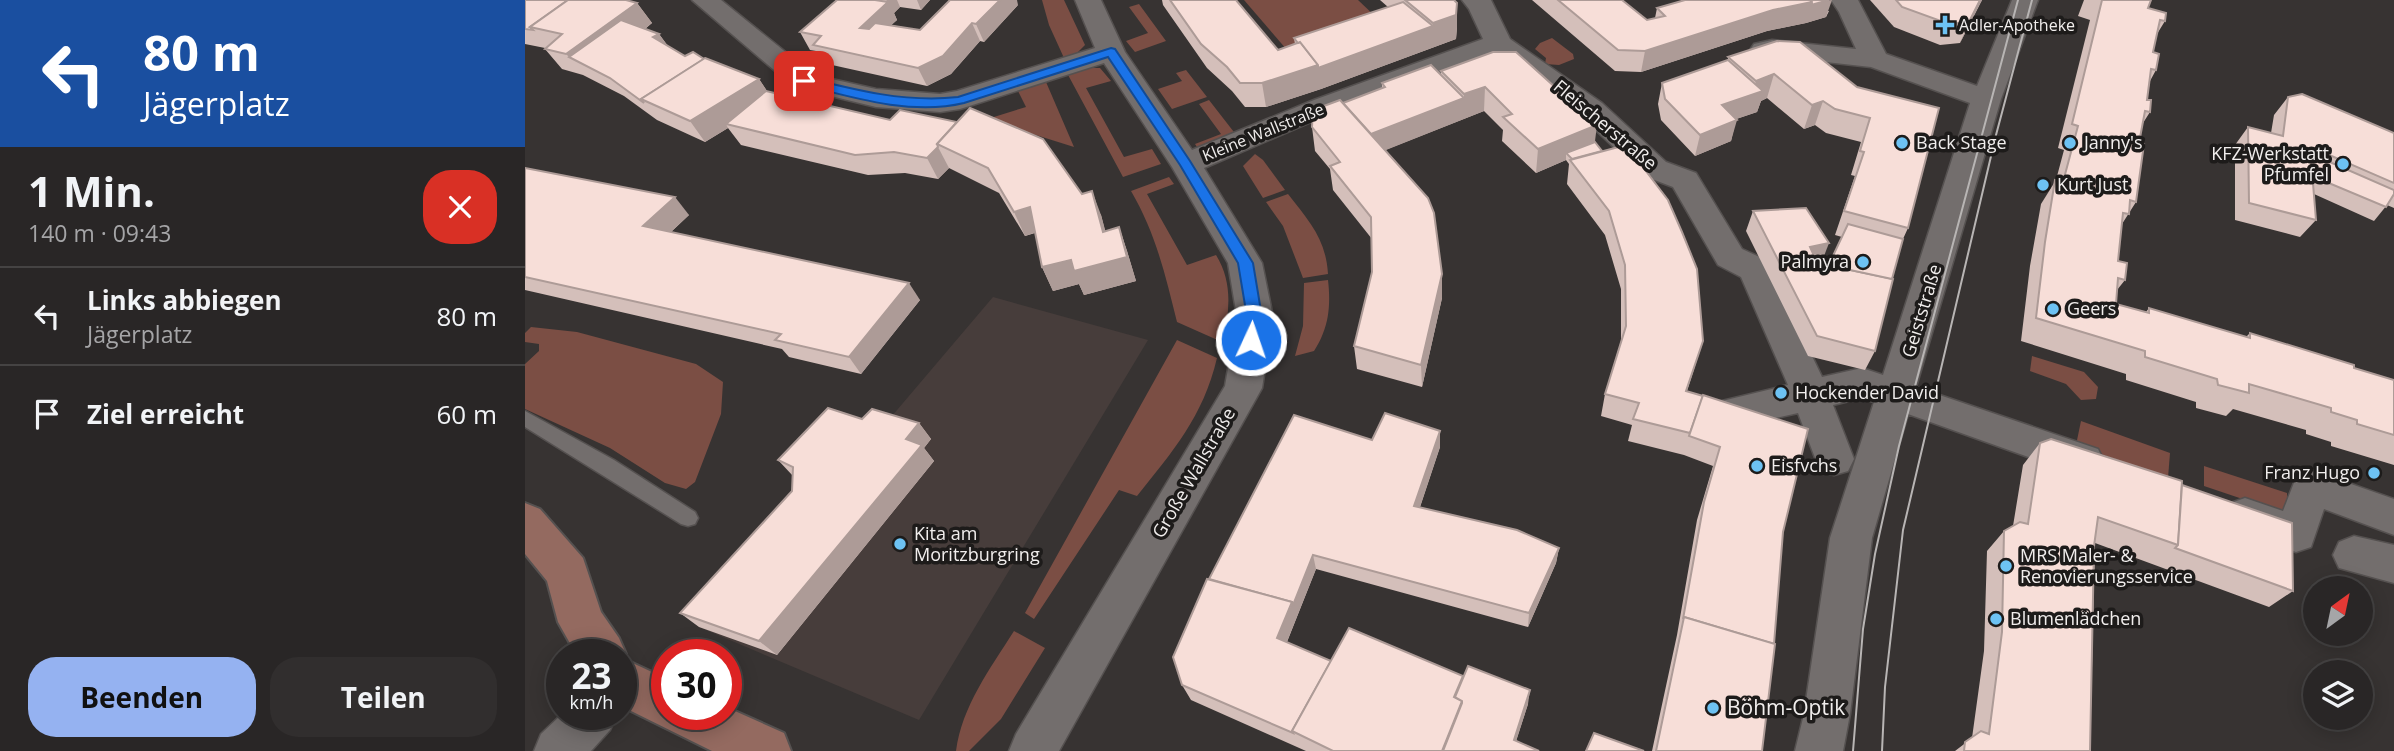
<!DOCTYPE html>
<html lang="de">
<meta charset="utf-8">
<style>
:root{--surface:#292626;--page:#312e2e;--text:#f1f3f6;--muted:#a5a5a7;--line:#454343;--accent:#95b2f1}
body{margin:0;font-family:"Open Sans",sans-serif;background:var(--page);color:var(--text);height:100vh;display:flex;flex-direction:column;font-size:26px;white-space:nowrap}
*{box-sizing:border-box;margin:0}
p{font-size:23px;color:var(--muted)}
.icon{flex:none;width:38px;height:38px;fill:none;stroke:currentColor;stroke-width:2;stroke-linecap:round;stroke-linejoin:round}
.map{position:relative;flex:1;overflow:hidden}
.drawer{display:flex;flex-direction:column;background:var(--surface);width:525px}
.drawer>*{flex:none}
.top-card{background:#1a4fa0;color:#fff;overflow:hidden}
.needle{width:46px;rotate:33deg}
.tools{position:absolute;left:1778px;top:576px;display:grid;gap:14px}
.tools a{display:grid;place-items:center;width:70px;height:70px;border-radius:50%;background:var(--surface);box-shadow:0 4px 18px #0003,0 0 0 2px var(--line);font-size:35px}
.speed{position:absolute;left:21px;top:639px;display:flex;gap:14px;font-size:35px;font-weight:700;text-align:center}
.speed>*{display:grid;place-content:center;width:91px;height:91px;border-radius:50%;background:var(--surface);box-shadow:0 4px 18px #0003,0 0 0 2px var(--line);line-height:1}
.speed small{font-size:18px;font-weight:400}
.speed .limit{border:10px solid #d22;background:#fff;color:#111}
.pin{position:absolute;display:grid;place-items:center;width:60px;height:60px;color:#fff;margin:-30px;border-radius:14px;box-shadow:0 4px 10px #0006}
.me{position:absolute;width:77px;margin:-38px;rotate:3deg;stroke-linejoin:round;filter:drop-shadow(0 0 5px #0008)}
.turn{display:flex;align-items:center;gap:24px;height:147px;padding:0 28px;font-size:32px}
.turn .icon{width:91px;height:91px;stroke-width:2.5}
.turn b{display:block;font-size:49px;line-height:60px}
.round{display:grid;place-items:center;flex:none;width:74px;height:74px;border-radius:28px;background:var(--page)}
.headline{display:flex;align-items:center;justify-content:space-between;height:119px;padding:0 28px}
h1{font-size:42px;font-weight:700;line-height:52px}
.button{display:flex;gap:14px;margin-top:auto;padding:14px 28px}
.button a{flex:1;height:80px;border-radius:28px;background:var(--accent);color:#111;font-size:28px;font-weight:700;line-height:80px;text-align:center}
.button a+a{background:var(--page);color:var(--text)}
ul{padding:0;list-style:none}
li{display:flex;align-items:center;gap:21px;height:98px;padding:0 28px;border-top:2px solid var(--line)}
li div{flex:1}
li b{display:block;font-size:26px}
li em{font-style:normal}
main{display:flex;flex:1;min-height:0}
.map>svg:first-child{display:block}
.built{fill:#473d3b}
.green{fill:#7b4e44}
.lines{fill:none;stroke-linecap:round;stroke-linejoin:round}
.lane-casing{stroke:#555150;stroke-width:3}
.street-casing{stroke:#555150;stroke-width:3}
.secondary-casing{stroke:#555150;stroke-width:4}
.lane{fill:#736e6d;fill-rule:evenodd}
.street{fill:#736e6d;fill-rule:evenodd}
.secondary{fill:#946a60;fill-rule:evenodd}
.tram{stroke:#b8b5b4;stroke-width:2}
.wall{fill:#d4bfba}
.shaded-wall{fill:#ad9b97}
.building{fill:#f7ded8;stroke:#ad9b97;stroke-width:2}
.route{fill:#1a73e8;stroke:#114b97;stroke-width:2}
.poi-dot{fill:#6dc2f3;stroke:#1d1b1a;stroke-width:2.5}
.labels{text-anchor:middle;stroke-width:7;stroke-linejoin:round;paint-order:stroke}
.far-poi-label{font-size:16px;fill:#f1eeed;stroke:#1d1b1a;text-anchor:start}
.far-street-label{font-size:16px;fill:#f1eeed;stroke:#1d1b1a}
.street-label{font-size:18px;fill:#f1eeed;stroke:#1d1b1a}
.poi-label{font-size:18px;fill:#f1eeed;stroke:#1d1b1a;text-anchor:start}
.near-poi-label{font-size:21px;fill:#f1eeed;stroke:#1d1b1a;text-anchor:start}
</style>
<main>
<section class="drawer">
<div class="top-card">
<div class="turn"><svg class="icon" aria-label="left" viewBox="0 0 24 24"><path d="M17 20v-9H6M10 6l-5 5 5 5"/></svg><div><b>80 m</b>Jägerplatz</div></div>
</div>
<div class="headline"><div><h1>1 Min.</h1><p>140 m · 09:43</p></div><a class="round" style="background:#d93025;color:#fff"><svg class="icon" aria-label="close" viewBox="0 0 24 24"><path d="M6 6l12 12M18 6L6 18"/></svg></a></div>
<ul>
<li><svg class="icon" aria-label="left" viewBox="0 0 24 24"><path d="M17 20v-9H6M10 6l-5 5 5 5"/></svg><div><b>Links abbiegen</b><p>Jägerplatz</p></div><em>80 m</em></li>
<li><svg class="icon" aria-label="arrive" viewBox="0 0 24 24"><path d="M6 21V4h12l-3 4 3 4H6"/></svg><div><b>Ziel erreicht</b></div><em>60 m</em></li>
</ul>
<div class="button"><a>Beenden</a><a>Teilen</a></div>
</section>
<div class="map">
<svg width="1869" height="751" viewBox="0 0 1869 751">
<rect width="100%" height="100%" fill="#373332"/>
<path class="built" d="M468,297L623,340L394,720L174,627L350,436Z"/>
<g class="green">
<path d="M517,0H539L560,45L551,54L539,58L524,25Z"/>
<path d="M719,0H833L853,19L762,50Z"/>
<path d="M614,4L641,41L610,52L601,41L623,33L604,7Z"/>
<path d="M1027,38L1048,54L1049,59L1034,65L1020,64L1021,58L1010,49L1015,43Z"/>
<path d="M556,68H575L586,81L561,88L599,157L627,149L636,164L598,177L542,73Z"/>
<path d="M661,70L682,97L647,109L633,89L657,81L651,73Z"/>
<path d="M521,82L549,147L476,124L456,121L501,107L493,91Z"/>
<path d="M684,100L712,136L690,147H672L670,144L696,134L674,104Z"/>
<path d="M730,154L738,160L760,190L738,198L718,166Z"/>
<path d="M644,177L649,184L622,194L662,265L691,255C708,282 705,313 697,342L652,322C640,274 631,234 606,191Z"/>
<path d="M763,194C784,221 801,239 803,274L778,278L758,226L741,202Z"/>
<path d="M803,280C806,306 804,328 789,351L770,356L778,326L779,283Z"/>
<path d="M6,327L52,332L171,364L198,382L196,414L170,482L161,489L140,483L85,448L0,409V364L14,351V344L0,342V333Z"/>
<path d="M652,340L692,358C678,417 648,451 612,496L594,490L509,619L500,613Z"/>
<path d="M1507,356L1559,372L1573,387L1571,399L1556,400L1541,384L1505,371Z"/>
<path d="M1556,421L1645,453L1643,478L1551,445Z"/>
<path d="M1679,466L1762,493V514L1679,486Z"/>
<path d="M489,631L520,648L476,719L444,751H431C437,706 465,669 489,631Z"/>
</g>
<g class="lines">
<defs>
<path id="lane" d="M0,411L89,460L170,512L173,518L170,524L163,526L156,524L0,427Z"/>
<g id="street">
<path d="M167,0H196L289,75L351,89L415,94L432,91L570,48L550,0H576L600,52L667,150L789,100L958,39L944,9L937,0H966L985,39L1077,103L1141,162L1171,173L1217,249L1241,260L1297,377L1337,368L1358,375L1445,103L1346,67L1247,56L1239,58L1229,56L1225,50L1229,44L1247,40L1331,49L1314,12L1306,0H1333L1361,54L1452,86L1487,0H1513L1476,99L1391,387L1573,449L1579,461L1573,473L1559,477L1383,414L1347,538L1325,714L1318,751H1270L1279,714L1305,538L1349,402L1336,398L1308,405L1329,459L1323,471L1309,475L1295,471L1273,413L1185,433L1172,429L1166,418L1172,407L1263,385L1216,277L1193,265L1148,187L1119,176L1057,117L970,54L809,112L679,168L737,263L748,317L737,388L534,751H484L491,734L700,386L712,317L703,263L647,167L579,63L435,109L415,112L351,107L269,87Z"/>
<path d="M1786,470L1869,499V535L1799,509L1786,547L1771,552L1706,529L1700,516L1706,503L1720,498L1758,511L1772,475Z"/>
<path d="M1829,536L1869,545V583L1814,568L1808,555L1814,542Z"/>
<path d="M37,714H92L85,730L66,751H9L16,734Z"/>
</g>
<path id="secondary" d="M0,503L15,509L58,558L76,612L94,638L101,654L99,659L142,679V714H201V707L259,733L266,751H187L96,706V654H51L33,622L22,581L0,554Z"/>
</defs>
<use href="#lane" class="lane-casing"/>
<use href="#street" class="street-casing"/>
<use href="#secondary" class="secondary-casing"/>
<use href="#lane" class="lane"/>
<use href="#street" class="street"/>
<use href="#secondary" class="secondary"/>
<g class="tram">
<path d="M1328,751L1338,629L1350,554L1374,446L1493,0"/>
<path d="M1357,751L1360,687L1378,530L1471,135L1507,0"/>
</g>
</g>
<g class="wall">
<path d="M0,0L112,3L127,23L120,29L134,34L143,46L160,56L179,59L234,79L242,91L365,120L557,194L576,215L580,231L594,227L602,251L611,281L559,295L554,284L528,291L517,267L510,233L500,236L474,193L424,168L413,179L380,173L343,175L216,145L203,128L180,142L132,120L99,96L58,75L37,69L20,49V48L0,44Z"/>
<path d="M312,0H405L396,10L375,7L369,13L372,20L366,25L395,30L493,5L459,42L455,41L426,74L402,86L298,63L291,51L285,50L275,32Z"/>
<path d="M637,0H711L753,50L770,44L769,38L863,7L855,0H929L932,27L931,39L796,89L741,107H720L707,91L682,68L638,5Z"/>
<path d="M1007,0H1097L1122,20L1130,18L1132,8L1304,11L1301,17L1281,23L1242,31L1116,72L1090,71Z"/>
<path d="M1345,0H1457L1435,43L1415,45L1369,27Z"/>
<path d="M1559,0H1626L1623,8L1640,21L1632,34L1628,52L1631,70L1625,81L1622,100L1625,112L1618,123L1614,143L1611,202L1597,224L1593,261L1600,280L1592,290L1591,304L1621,312L1624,308L1721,337L1725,333L1829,368L1869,380V465L1806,446V442L1781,434V430L1708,409L1701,416L1671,408V402L1601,380V374L1496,341L1505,266L1516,204L1531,180L1539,150L1533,148L1565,20L1553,16Z"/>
<path d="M968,52L1070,142L1178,341L1162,391L1258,532L1237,751H1127L1152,635L1172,520L1188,466L1159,455L1103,441L1107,425L1076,416L1080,394L1096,341V289L1080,235L1042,184L1044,164L1041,160L1011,173L977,141L978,130L959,111L860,150L917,298L897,387L832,369L829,346L847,272V239L808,190L805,169L790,151L787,127L818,103L857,88V83L916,75V71Z"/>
<path d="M1203,57L1414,108L1383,228L1378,239L1367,279L1350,351L1340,370L1283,356L1221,231L1228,211L1296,264H1293L1296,271L1303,270L1317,237L1310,235L1330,176L1326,175L1336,142L1301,133L1290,125L1279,129L1242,98L1236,101L1232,112L1211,119L1206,141L1170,156L1136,120L1133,104L1137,83L1203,60Z"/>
<path d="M1763,97L1869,133V208L1862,205L1849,221L1789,194L1791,220L1775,237L1710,220V145L1723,127L1746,133L1749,115Z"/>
<path d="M0,168L164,215L146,232L395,300L336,374L264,357L257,349L0,290Z"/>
<path d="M337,419L394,423L406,439L399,448L409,461L252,655L174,627L155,613L267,491L268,476L253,460Z"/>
<path d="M915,431V447L895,507L1034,548L1031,563L1003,627L791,569L762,642L806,661L1003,704L991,741L1014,751H781L666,700L657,685L684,579L847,440Z"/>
<path d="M1515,443L1657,485L1768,591L1744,607L1570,543L1565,751H1430L1447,738L1459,651L1462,551L1479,531L1488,526L1498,465Z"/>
</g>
<g class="shaded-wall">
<path d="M362,0H372L375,7L369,13L372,20L345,45L335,28Z"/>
<path d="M392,0H405L396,10Z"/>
<path d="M475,0H492L493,5L459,42L451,24Z"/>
<path d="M1307,0L1301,17L1281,23L1242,31L1116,72L1120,51L1248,10L1287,2Z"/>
<path d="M1455,0H1457L1435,43L1444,22Z"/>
<path d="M112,3L127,23L67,69L44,57L41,54Z"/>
<path d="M932,3V27L931,39L796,89L741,107L737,83L908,26V23Z"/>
<path d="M447,23L455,41L426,74L402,86L393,68Z"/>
<path d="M134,34L147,52L128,37Z"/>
<path d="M1249,74L1242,98L1236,101L1232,112L1191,126L1197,105L1227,95L1231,81Z"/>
<path d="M234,79L248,100L201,124L203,128L180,142L165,121Z"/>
<path d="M960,87L959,111L846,156L844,135L939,98V94Z"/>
<path d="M1298,101L1290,125L1279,129L1287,105Z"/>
<path d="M1212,120L1206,141L1170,156L1175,135Z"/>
<path d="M1072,125L1069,149L1041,153V160L1011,173L1013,149Z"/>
<path d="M413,147L424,168L413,179L402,158Z"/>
<path d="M567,191L576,215L587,255L578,232Z"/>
<path d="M150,197L164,215L133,244L118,226Z"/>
<path d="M505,207L515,231L500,236L489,212Z"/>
<path d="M594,227L602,251L611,281L559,295L554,284L528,291L517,267L546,260Z"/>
<path d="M1304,243L1296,264L1277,268L1285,247Z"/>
<path d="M917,274V298L897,387L896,365Z"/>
<path d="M384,283L395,300L336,374L324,357Z"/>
<path d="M394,423L406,439L399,448L409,461L252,655L234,641L381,439Z"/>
<path d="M915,431V447L890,522L889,506Z"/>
<path d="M1034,548L1031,563L1003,627L1004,613Z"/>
<path d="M788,555L791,569L757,654L752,638Z"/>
<path d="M1005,690L1003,704L988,751L989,740Z"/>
</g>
<g class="building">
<path d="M0,0H43L5,27L8,30L0,29Z"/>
<path d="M43,0H101L112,3L41,54L20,49L37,34L5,27Z"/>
<path d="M312,0H350L363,2L335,28L344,29L350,23L395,30L425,0H475L451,24L447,23L418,56L393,68L288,45L296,36L275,32Z"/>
<path d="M645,0H711L753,50L775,42L793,65L737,83H715L702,67L676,44Z"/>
<path d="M880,0H929L932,3L931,15L908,23Z"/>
<path d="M1033,0H1097L1122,20L1140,16L1132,8L1160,0H1285L1287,2L1248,10L1120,51L1093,50Z"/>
<path d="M1285,0H1304L1286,5L1287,2Z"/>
<path d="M1371,0H1455L1444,22L1424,24L1377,7Z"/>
<path d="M1577,0H1626L1623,8L1641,13L1640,21L1635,20L1628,52L1634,54L1631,70L1626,69L1622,100H1626L1625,112L1620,111L1614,143L1619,144L1611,202L1605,200L1604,214L1598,213L1593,261L1602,263L1600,280L1593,278L1591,304L1624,313V308L1725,338V333L1829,365V368L1869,380V435L1832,424V420L1806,412V408L1724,384V393L1693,385L1692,379L1620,357V351L1511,318L1520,242L1530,180L1538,182L1553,126L1547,124Z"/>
<path d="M878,2L908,26L793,68V65L775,42L773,43L769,38Z"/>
<path d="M96,20L134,34L128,37L160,56L168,52L179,59L116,99L119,103L85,78L44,57Z"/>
<path d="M1252,41L1275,42L1332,87L1414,108L1383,228L1319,211L1339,152L1335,151L1345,118L1310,109L1298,101L1287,105L1249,74L1231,81L1203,57Z"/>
<path d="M968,52H991L1072,125L1013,149L978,117L987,114L960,87L939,94L916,71Z"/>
<path d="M180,58L234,79L165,121L116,99Z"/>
<path d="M1203,60L1238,91L1197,105L1212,120L1175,135L1140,99L1137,83Z"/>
<path d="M906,65L939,98L846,134L818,103L860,87L857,83Z"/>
<path d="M241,91L365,120L375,110L432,122L412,144L413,147L402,158L369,152L330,155L201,124Z"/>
<path d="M1777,94L1869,133V183L1795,151L1786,159L1791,220L1724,203L1723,127L1758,136L1763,97Z"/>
<path d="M815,100L903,198L909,213L917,274L896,365L829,346L847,272L846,217L805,166L815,162L787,127L788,110Z"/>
<path d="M445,108L518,139L557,194L567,191L578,232L594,227L602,257L549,271L546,260L517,267L505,207L489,212L463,168L412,144Z"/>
<path d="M1070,142L1077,151L1047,159L1041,153Z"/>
<path d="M1101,145L1143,200L1157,232L1172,269L1178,341L1161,391L1178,396L1165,433L1108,419L1114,403L1080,394L1101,326L1100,265L1084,211L1045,160Z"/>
<path d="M1791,156L1869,190V194L1861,207L1787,176L1786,160Z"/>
<path d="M0,168L150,197L118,226L384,283L324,357L250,340L256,334L0,277Z"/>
<path d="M1281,208L1304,243L1285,247L1296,271L1316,268L1368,279L1350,351L1292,336L1228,211Z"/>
<path d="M1323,224L1378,239L1367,279L1316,268L1311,269L1307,258Z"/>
<path d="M1178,395L1283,429L1258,532L1249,644L1159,617L1158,619L1179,502L1195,447L1164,436Z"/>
<path d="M303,408L337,419L347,409L394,423L381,439L397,445L234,641L155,613L267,491L268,467L253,460Z"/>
<path d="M860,413L915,431L889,506L992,530L1034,548L1004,613L788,555L768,605L767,602L684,579L769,415L847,440Z"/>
<path d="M1526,439L1657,481L1653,545L1573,517L1569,546L1565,751H1439L1440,742L1456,731L1464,734L1477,632L1479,531L1495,522L1503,524L1515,443Z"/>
<path d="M1657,485L1767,523L1768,591L1650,548L1653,545Z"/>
<path d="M682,579L767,602L752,638L806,661L767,731L768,733L657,685L648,657Z"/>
<path d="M1159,617L1250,644L1237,751H1131Z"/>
<path d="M824,628L938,676L929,697L937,701L917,751H808L767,731Z"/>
<path d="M943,666L1005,690L989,740L1014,751H918L937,703V701L930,697Z"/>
<path d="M1069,733L1119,751H1061Z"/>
</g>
<path class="route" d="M586,48L590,49L665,161L728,263L737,317L731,344L726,346L718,340L722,317L713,263L655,165L583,57L439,103C386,116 326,97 275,84L273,81L279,77C330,90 381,103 433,97Z"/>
<g class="poi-dot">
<path d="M1416.5 14.5h7v7h7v7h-7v7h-7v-7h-7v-7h7z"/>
<circle cx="1377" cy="143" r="7"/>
<circle cx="1545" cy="143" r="7"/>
<circle cx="1818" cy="164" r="7"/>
<circle cx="1518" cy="185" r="7"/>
<circle cx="1338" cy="262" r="7"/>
<circle cx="1528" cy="309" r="7"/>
<circle cx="1256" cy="393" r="7"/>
<circle cx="1232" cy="466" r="7"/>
<circle cx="1849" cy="473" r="7"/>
<circle cx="375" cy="544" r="7"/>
<circle cx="1481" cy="566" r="7"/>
<circle cx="1471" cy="619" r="7"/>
<circle cx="1188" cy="708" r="7"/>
</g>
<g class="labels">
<g class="far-poi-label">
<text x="1434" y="31">Adler-Apotheke</text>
</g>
<g class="far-street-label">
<text transform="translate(738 132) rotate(-22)" y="6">Kleine Wallstraße</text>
</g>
<g class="street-label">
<text transform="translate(1080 125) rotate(40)" y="6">Fleischerstraße</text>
<text transform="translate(1397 311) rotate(-73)" y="6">Geiststraße</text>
<text transform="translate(669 473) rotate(-60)" y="6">Große Wallstraße</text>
</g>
<g class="poi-label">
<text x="1391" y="149">Back Stage</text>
<text x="1559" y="149">Janny's</text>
<text x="1804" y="160" text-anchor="end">KFZ-Werkstatt<tspan x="1804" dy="21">Pfumfel</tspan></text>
<text x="1532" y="191">Kurt Just</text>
<text x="1324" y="268" text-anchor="end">Palmyra</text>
<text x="1542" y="315">Geers</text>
<text x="1270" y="399">Hockender David</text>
<text x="1246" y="472">Eisfvchs</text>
<text x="1835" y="479" text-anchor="end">Franz Hugo</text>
<text x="389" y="540">Kita am<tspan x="389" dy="21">Moritzburgring</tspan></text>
<text x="1495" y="562">MRS Maler- &amp;<tspan x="1495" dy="21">Renovierungsservice</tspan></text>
<text x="1485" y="625">Blumenlädchen</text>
</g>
<g class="near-poi-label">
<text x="1202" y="715">Böhm-Optik</text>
</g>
</g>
</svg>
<div class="tools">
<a><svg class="needle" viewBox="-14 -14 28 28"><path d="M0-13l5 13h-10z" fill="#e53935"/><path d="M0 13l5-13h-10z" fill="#a5a5a7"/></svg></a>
<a><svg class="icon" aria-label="layers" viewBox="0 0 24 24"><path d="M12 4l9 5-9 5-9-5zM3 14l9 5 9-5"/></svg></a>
</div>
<div class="speed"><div>23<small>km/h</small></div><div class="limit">30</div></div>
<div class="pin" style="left:279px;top:81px;background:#d93025"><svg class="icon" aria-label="arrive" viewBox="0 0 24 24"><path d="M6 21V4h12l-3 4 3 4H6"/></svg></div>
<svg class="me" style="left:726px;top:340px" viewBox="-20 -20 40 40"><circle r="17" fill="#1a73e8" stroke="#fff" stroke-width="3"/><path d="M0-11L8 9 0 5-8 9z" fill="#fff"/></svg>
</div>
</main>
